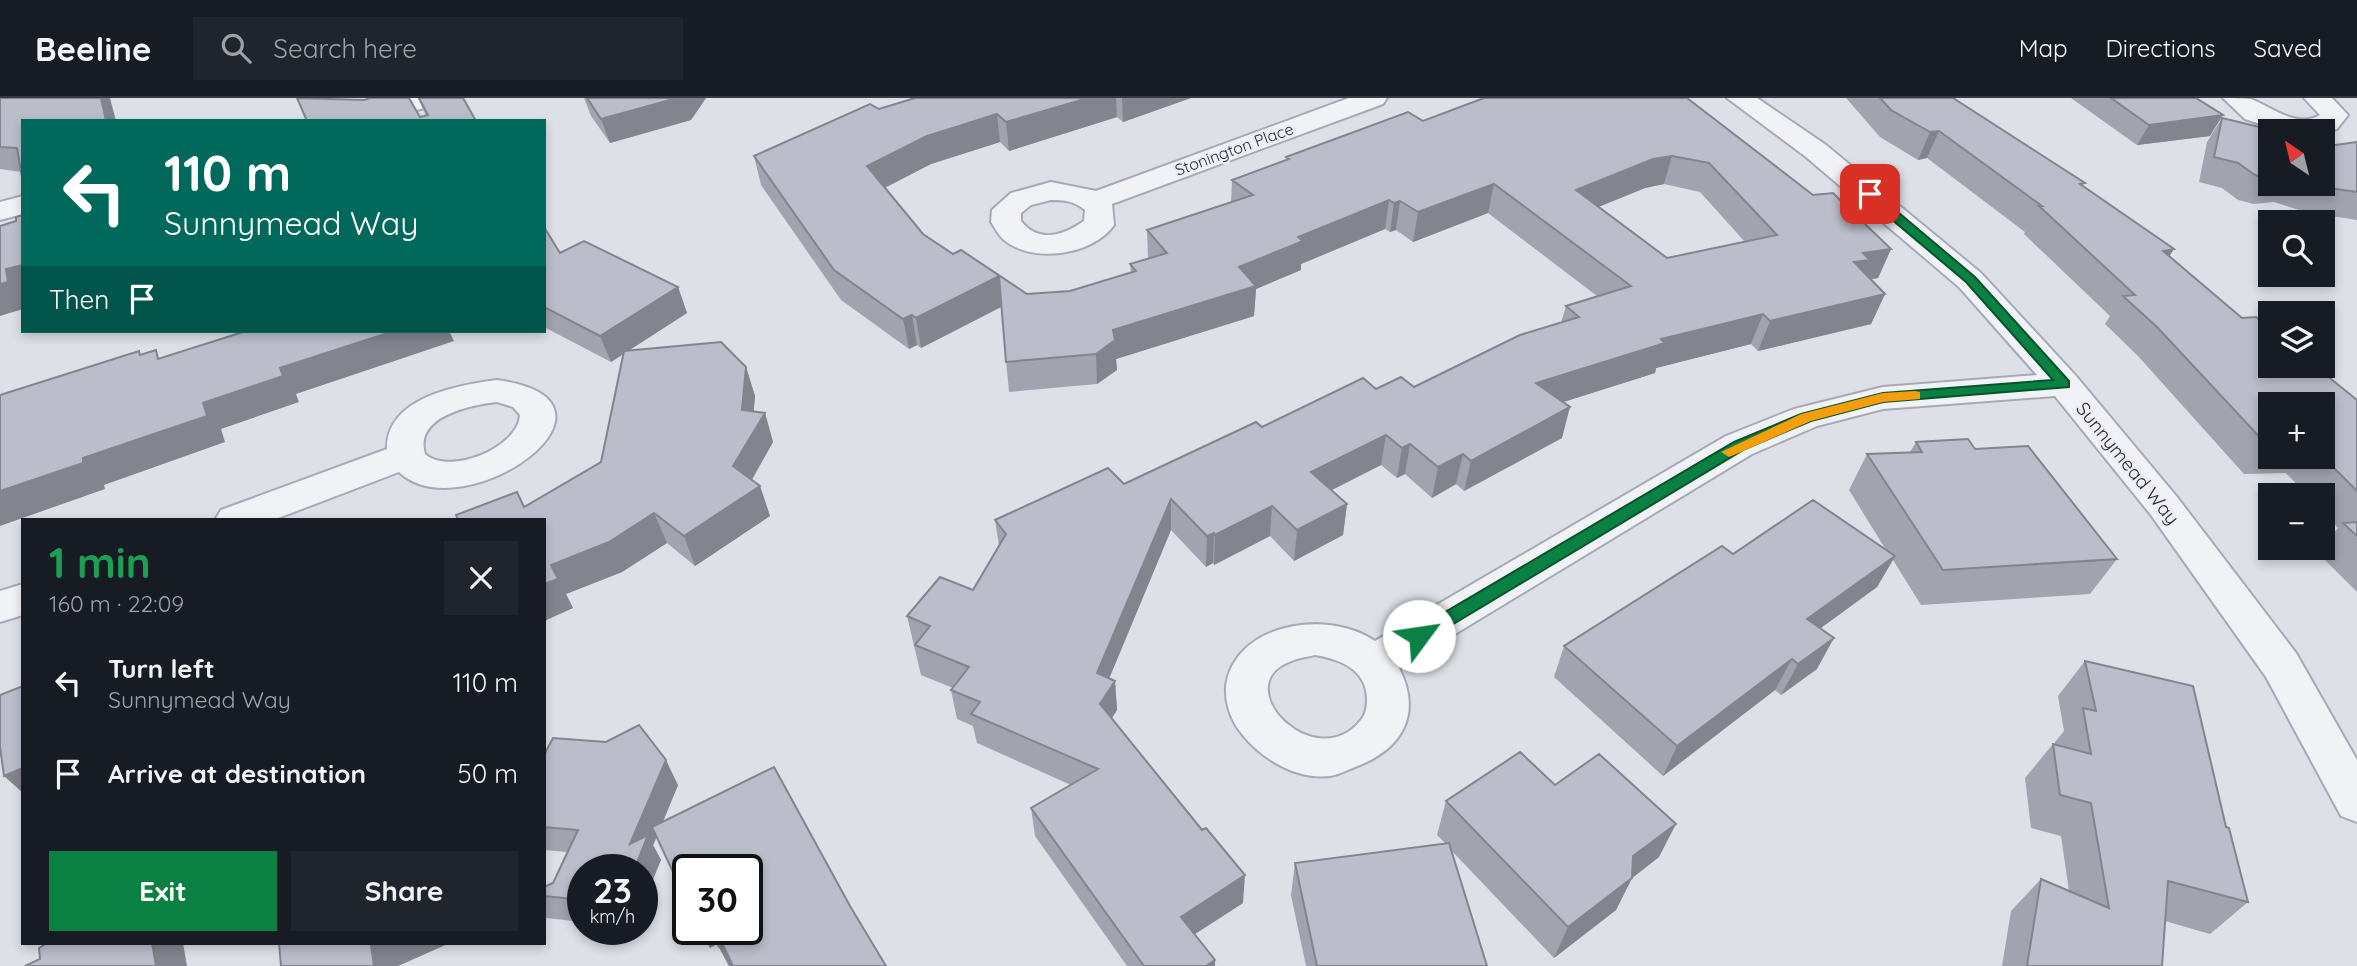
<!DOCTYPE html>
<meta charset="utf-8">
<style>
:root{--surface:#171b24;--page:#20242c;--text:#f1f3f6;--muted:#9ea1a6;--line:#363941;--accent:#0b8043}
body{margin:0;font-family:Quicksand,sans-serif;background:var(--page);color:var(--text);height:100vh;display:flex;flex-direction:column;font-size:26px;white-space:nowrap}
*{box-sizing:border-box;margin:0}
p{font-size:23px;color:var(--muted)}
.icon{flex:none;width:38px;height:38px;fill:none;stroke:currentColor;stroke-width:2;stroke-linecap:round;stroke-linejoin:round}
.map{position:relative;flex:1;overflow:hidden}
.side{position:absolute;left:21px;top:420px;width:525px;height:427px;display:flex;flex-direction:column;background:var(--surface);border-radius:0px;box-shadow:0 4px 10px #0003}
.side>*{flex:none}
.banner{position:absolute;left:21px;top:21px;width:525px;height:214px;border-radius:0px;box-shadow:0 4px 10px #0003;background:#00695c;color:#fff;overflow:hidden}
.needle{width:46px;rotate:325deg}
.buttons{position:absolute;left:2258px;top:21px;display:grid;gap:14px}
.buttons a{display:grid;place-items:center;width:77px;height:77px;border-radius:0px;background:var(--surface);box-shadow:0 4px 10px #0003;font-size:35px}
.speed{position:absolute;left:567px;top:756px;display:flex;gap:14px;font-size:35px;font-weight:700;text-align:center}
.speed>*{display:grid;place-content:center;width:91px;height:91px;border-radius:50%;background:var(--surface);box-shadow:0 4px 10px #0003;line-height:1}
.speed small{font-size:18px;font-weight:400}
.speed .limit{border:4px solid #111;border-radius:10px;background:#fff;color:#111}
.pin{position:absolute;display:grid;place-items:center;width:60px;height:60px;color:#fff;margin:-30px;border-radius:14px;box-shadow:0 4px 10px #0006}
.me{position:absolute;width:77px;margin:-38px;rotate:59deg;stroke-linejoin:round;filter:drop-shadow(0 0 5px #0008)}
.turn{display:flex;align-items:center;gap:24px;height:147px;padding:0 28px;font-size:32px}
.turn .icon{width:91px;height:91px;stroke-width:2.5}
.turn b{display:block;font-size:49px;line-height:60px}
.then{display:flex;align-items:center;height:66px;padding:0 28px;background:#0003;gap:14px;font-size:26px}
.round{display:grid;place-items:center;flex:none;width:74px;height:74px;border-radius:0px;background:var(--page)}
.head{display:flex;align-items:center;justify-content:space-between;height:119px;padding:0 28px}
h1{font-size:42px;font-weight:700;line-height:52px;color:#1e9e55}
.button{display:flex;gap:14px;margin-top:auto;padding:14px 28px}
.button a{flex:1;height:80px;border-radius:0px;background:var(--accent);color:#fff;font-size:28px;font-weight:700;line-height:80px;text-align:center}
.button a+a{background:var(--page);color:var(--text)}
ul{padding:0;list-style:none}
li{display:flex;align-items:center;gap:21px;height:91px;padding:0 28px}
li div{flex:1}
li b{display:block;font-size:26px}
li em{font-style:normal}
header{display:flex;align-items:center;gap:42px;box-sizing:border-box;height:98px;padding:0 35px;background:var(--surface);border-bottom:2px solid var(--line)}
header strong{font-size:33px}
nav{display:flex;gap:38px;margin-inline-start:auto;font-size:24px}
.search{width:490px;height:63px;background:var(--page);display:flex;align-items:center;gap:18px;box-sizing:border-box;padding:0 24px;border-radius:0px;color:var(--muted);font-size:26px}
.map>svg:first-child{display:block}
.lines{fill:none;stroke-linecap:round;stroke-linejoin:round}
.minor-casing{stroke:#a7a9b6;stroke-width:4}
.minor{fill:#f1f2f6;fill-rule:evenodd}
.wall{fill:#a1a3af;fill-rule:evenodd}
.shaded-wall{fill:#83848e}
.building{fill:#bbbdcb;stroke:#83848e;stroke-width:2;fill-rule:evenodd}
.route{fill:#0b8043;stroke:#07532c;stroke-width:2}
.slow{fill:#f59e0b}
.labels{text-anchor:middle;stroke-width:5;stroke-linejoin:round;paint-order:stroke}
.far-street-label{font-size:16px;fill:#272a40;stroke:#eeeff6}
.street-label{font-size:19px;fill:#272a40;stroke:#eeeff6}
</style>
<header>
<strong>Beeline</strong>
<div class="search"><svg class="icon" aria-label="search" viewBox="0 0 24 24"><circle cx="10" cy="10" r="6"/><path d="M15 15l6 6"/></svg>Search here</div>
<nav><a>Map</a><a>Directions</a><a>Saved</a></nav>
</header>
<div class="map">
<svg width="2357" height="868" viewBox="0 0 2357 868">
<rect width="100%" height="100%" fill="#dee0e8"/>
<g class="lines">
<defs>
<g id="minor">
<path d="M400,0H443L439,6L376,23H331L334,17Z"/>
<path d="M1349,0H1387L1383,6L1112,106L1114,127C1093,157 1033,166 1004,142C999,138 995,130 991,124L992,112L1011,95L1051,84L1096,93ZM1051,102C1065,102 1074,103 1085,112L1084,123C1064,137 1039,146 1021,123V115L1031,107Z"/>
<path d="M1727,0H1757L1826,47L1981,175L2076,278L2177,399L2296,555L2357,662V724L2341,718L2266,579L2151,417L2055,298L1883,311L1817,328L1752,356L1399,570C1423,617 1401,652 1355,669C1347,672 1338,677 1330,678C1296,682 1262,661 1242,636C1230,622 1223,600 1227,582C1242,523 1330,512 1375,543L1726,338L1794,311L1883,289L2037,277L1959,189L1806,59ZM1315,557C1340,561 1367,572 1367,601C1367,609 1366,616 1361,622C1316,679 1227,589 1289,564C1297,560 1307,559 1315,557Z"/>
<path d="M2223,0C2231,0 2244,0 2251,1C2272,9 2297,31 2320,17L2304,0H2332L2348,17L2337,31L2322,35L2282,33L2245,21Z"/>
<path d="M23,98V116L0,122V104Z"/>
<path d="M497,282C649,303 464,435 399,374L273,422H215L221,412L387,351C386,299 459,287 497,282ZM497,304L513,309L520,317C518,350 449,378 425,356C414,318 471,307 497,304Z"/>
<path d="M23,486V517L0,524V493Z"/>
</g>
</defs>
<use href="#minor" class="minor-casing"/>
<use href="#minor" class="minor"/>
</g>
<g class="wall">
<path d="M0,0H110L21,74L0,71Z"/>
<path d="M418,0H463L476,23L420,19L426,18Z"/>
<path d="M584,0H706L691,22L610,45L591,18Z"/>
<path d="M915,0H1191L1123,24L1117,19L1009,53L1000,44L931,66L885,90L923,136L953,156L1027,196L1070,193L1131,175L1130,166L1148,160L1147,132L1231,104L1232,82L1286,62V59L1423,23L1687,0L1813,97L1891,151L1878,180L1871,181L1885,196L1871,226L1758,253L1751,246L1656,270L1655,275L1563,304L1562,340L1464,393L1456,386L1432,400L1405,376L1397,380L1381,367L1332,392L1347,406L1343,437L1294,463L1270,438L1214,467L1213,465L1206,469L1171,432L1109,580L1115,583L1117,612L1111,621L1243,805L1195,836L1215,862V868H1127L1035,738L1031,710L1071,687L977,645L973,628L957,621L951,592L953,590L921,577L907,518L973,492L999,448L995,422L1124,386L1262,329L1376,291L1414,289L1561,225L1566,208L1597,198L1488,115L1413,144L1396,132L1390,134L1385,131L1301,166V172L1256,191L1254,218L1116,261L1117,272L1097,286L1009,294L1001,209L921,250L917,247L909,251L841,202L761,87L754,58L879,11ZM1664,86L1700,94L1745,144L1667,160L1598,109L1645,90Z"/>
<path d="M1846,0H1953L2083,89L2169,158L2242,220L2357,302V494L2317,454L2320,450H2322V448L2338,430L2322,413V397H2307L2286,375L2244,376L2138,258L2105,226L2110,218L2024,136L2025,134L1927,60L1918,62L1880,39ZM2270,306H2322V359H2270Z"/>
<path d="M2071,0H2196L2210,38L2137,47Z"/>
<path d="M2222,20L2270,33V86H2322L2335,47L2357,44V122L2305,114L2274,104L2254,106L2238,102L2222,90L2199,84L2207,44Z"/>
<path d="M544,129L560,155L678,189L687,215L628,253L746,269L755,298L753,313L765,315L773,344L752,382L760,388L770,418L695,468L667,445L622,474L566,496L573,510L544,523V422L524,409L601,364L623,256L611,264L544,229Z"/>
<path d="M1916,344L1975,351L2117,461L2090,496L1921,507L1893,462L1877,489L1820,530L1817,571L1781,597L1775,592L1663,678L1554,579L1564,548L1733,456L1886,452L1849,392L1867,356L1910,354Z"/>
<path d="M2085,563L2226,729L2248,804L2210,836L2165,823L2162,868H2002L2011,813L2041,781L2069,793L2061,738L2031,730L2025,680L2053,646L2055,647V644L2064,633L2058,598Z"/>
<path d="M544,657L678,687L663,724L850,808L886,868H729L717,846L710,850L700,831H747L657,739L653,747L661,762L583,772V824L546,820L544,818V789L553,785L567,754L544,752Z"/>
<path d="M1555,687L1659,759L1632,780L1616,812L1554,860L1450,751L1487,868H1306L1291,797L1295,765L1445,745L1437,737L1446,703Z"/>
</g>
<g class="shaded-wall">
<path d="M101,0H110L116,23H106Z"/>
<path d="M677,0H706L691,22L610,45L601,21Z"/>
<path d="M1088,0H1116L1117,19L1009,53L1006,24Z"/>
<path d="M1122,0H1191L1123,24Z"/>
<path d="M997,16L1000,44L931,66L872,96L867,68L927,38Z"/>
<path d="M2223,17L2210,38L2137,47L2149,27Z"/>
<path d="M1939,33L1927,60L1918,62L1930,34Z"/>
<path d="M1672,58L1664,86L1645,90L1569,121L1576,92L1653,61Z"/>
<path d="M1494,86L1488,115L1413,144L1418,114Z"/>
<path d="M1389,102L1385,131L1301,166V172L1256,191L1254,218L1116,261L1117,272L1097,286L1096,256L1113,232L1298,139Z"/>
<path d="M1400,103L1396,132L1390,134L1394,105Z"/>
<path d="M1891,151L1878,180L1860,183L1854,164L1863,155Z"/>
<path d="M2174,151L2156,179L2163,153Z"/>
<path d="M23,167V211L0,218V186L6,171Z"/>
<path d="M999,178L1003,208L921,250L916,220Z"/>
<path d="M678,189L687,215L611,264L600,238Z"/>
<path d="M1885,196L1871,226L1758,253L1770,223Z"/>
<path d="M1763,216L1751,246L1656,270L1655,275L1529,315L1536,285L1661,241Z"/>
<path d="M912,217L917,247L909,251L903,221Z"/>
<path d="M394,233H449L454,243L296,296L299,304L221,331L225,344L104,387L105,391L0,428V393L83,360L280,270Z"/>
<path d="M746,269L755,298L752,336L765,315L773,344L742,398L733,368L742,312Z"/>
<path d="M1570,309L1562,340L1464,393L1471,363Z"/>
<path d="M1386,337L1381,367L1308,404L1311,374Z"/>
<path d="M1410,346L1405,376L1397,380L1402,350Z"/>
<path d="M1463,356L1456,386L1432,400L1438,369Z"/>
<path d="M760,388L770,418L695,468L684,438Z"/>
<path d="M1171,401V432L1099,605L1097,575Z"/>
<path d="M1347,406L1343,437L1294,463L1297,432Z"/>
<path d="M1272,408L1270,438L1214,467L1215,437Z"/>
<path d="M654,415L667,445L622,474L566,496L573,510L544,523V486L551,467Z"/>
<path d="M1214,435L1213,465L1206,469L1207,438Z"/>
<path d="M1895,458L1877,489L1791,552L1807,521Z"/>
<path d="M1834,540L1817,571L1781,597L1798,566Z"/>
<path d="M1792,561L1775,592L1663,678L1677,648Z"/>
<path d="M1115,583L1117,612L1102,636L1100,606Z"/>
<path d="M666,662L678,687L653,747L661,762L642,809V772H634L630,746Z"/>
<path d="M23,670V695L4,678Z"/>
<path d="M1676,726L1659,759L1618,791L1633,758Z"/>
<path d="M1245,777L1243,805L1181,845V819Z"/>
<path d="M1632,780L1616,812L1554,860L1568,829Z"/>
<path d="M700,831H711L719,845L710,850Z"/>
<path d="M152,845H183L187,868H156Z"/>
<path d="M376,845H450L398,868H374L371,847Z"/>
<path d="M723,847L734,868H729L719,849Z"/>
<path d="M1215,862V868H1206Z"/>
</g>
<g class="building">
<path d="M0,0H101L106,23H23V85L17,50L0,49Z"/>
<path d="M297,0L364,2L370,0H409L420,19L428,17L419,0H463L476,23H307Z"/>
<path d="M587,0H677L601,21Z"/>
<path d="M915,0H1088L1006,24L997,16L956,29L927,38L867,68L923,136L953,156L961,152L1027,196L1070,193L1136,173L1130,166L1167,155L1147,132L1253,97L1232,82L1289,61L1286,59L1408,14L1423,23L1484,0H1687L1813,97L1833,95L1891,151L1863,155L1870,162L1854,164L1885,196L1770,223L1763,216L1661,241L1665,245L1536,285L1570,309L1471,363L1463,356L1438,369L1410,346L1402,350L1386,337L1311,374L1347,406L1297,432L1272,408L1215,437L1214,435L1207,438L1171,401L1097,575L1115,583L1100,606L1202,732L1206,730L1245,777L1181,819L1215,862L1206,868H1144L1031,710L1098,671L971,616L980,604L951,592L969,569L915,547L930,528L907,518L940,479L973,492L1006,436L995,422L1108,370L1124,386L1256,324L1262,329L1363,280L1376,291L1401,279L1414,289L1520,237L1579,219L1566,208L1631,188L1494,86L1418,114L1400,103L1394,105L1389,102L1298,139L1303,143L1239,169L1256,188L1113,232L1115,242L1096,256L1006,264L999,178L916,220L912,217L903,221L834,172L754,58L870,6L879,11ZM1672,58L1709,65L1777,137L1667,160L1576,92L1653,61Z"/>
<path d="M1880,0H1953L2085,85L2080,86L2174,151L2163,153L2242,220L2256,219L2270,231V268H2315L2357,302V393L2322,358V306H2270V347H2267L2157,229L2123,198L2135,197L2039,108H2042L1939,33L1930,34L1891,12Z"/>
<path d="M2111,0H2196L2223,17L2149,27Z"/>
<path d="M2222,20L2276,33H2270V81L2255,77L2238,65L2214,59Z"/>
<path d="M2322,44L2335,47L2357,44V94L2322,89L2312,86H2322Z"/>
<path d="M23,117V167L6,171L8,184L0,186V128L16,123V119Z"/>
<path d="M544,129L560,155L584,143L678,189L600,238L544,209Z"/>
<path d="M246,233H394L280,270L283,278L203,305L207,318L83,360V365L0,393V297L139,253L140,257L156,252L158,261Z"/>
<path d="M721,244L746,269L742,312L765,315L733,368L760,388L684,438L654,415L609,444L551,467L558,481L544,486V422H458L456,417L517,394L524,409L601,364L624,253Z"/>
<path d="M1968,341L1975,351L2028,348L2117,461L1943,472L1867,356L1922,354L1916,344Z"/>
<path d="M1813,402L1895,458L1807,521L1834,540L1798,566L1792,561L1677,648L1564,548L1722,448L1733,456Z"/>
<path d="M2357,424V438L2343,425Z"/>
<path d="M2085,563L2193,588L2226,729L2229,730L2248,804L2168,783L2162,868H2027L2041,781L2109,810L2091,705L2060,697L2053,646L2091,656L2083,610L2096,613Z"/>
<path d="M23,588V670L4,678L0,649V597Z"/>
<path d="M639,627L666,662L630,746L648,737L634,772H583V802L544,798V789L553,785L578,732L544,729V657L553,640L606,644Z"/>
<path d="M1520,654L1555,687L1599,656L1676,726L1633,758L1632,780L1568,829L1446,703Z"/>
<path d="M774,669L850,808L886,868H733L723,847L719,849L710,831H747V772H688V806L652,729Z"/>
<path d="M1449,745L1487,868H1317L1295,765Z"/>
<path d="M44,845H152L156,868H25L40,861L39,850L44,847Z"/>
<path d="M279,845H376L371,847L374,868H281Z"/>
</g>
<path class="route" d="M1865,94H1874L1975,179L2069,283V289L1883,304L1811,323L1745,351L1425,543H1413L1410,538L1413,533L1734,344L1801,316L1883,295L2053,282L1966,184L1865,99Z"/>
<path class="slow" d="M1915,293L1920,294V301L1883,304L1811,323L1734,357L1729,359L1721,354L1801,316L1883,295Z"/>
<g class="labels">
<g class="far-street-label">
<text transform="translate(1234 51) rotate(-20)" y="6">Stonington Place</text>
</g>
<g class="street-label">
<text transform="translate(2128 365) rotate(51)" y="7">Sunnymead Way</text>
</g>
</g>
</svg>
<div class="buttons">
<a><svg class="needle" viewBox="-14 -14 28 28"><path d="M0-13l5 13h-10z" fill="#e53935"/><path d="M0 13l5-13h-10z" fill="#9ea1a6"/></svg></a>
<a><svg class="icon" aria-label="search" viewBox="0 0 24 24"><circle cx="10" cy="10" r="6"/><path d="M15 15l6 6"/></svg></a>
<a><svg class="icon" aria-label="layers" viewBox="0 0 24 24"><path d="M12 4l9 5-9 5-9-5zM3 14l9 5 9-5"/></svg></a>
<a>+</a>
<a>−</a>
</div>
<div class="speed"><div>23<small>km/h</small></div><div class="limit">30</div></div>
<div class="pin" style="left:1870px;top:96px;background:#d93025"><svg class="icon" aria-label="arrive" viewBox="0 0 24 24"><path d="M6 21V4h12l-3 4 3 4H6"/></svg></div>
<svg class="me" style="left:1419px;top:538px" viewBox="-20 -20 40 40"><circle r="19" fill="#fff"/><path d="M0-13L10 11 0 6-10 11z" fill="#0b8043"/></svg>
<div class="banner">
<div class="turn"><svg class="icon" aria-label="left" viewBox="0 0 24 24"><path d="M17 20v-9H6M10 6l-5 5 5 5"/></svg><div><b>110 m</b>Sunnymead Way</div></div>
<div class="then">Then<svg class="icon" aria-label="arrive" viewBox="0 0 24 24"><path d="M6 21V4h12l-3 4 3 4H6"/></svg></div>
</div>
<section class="side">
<div class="head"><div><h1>1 min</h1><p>160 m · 22:09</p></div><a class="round"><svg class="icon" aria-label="close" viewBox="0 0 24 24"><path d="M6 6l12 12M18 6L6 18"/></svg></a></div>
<ul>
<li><svg class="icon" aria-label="left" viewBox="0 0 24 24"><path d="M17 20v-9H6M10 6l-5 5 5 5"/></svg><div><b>Turn left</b><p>Sunnymead Way</p></div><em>110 m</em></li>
<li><svg class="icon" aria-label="arrive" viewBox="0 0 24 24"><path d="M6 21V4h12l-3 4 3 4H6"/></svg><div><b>Arrive at destination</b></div><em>50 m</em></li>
</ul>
<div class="button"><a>Exit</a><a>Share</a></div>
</section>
</div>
